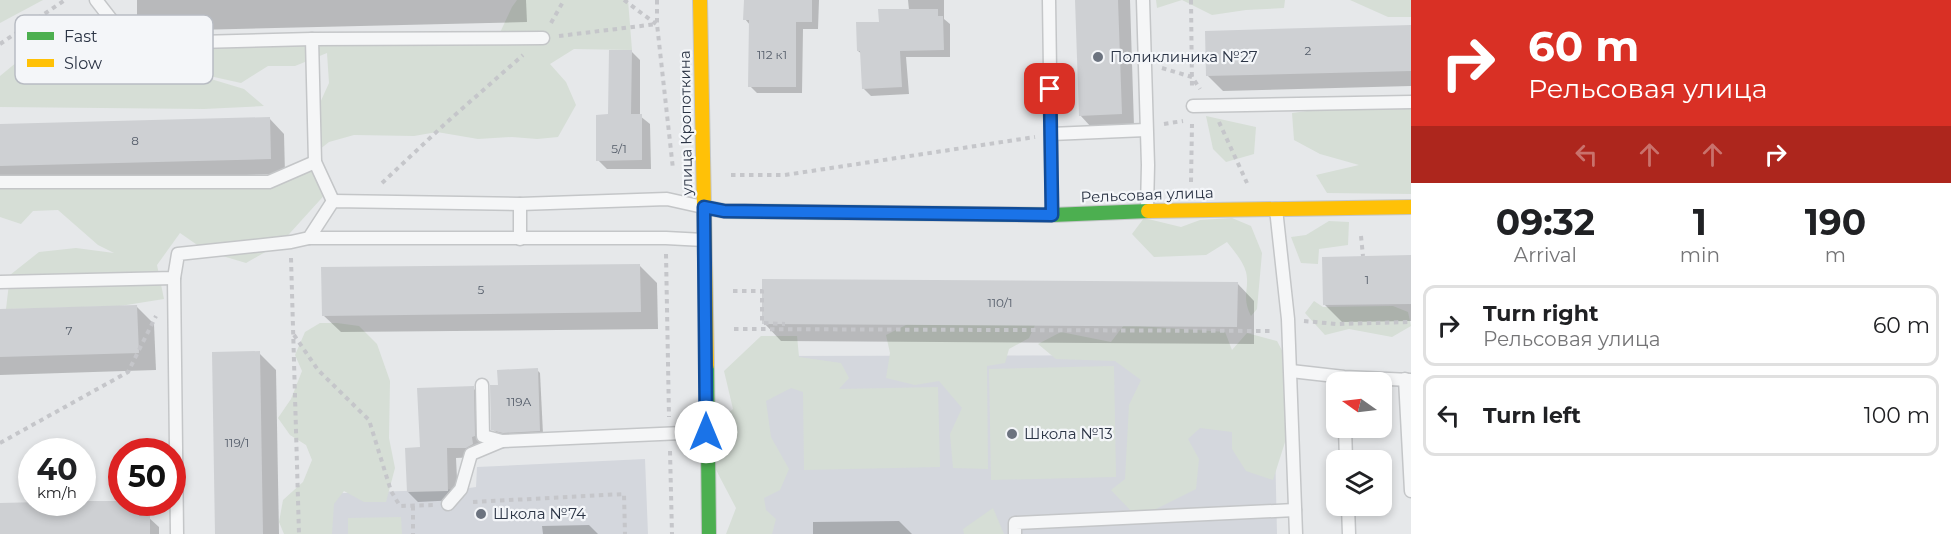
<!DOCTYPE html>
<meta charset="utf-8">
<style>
:root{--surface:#fff;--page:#f2f2f2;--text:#202124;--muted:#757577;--line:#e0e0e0}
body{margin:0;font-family:Montserrat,sans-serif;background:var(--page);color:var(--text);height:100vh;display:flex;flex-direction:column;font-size:22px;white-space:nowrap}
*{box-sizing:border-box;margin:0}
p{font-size:20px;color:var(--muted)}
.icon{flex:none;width:33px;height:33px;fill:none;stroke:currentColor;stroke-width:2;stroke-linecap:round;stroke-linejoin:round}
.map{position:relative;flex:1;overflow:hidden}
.details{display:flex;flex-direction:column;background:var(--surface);width:540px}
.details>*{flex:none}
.guide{background:#d93025;color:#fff;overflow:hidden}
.needle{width:39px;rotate:284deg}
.fabs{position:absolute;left:1326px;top:372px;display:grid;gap:12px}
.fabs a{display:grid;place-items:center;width:66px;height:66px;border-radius:12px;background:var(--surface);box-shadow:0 3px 9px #0003;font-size:30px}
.speed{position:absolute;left:18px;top:438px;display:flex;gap:12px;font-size:30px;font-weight:700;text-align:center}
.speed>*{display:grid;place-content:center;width:78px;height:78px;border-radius:50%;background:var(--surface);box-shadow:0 3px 9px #0003;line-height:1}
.speed small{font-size:15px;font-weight:400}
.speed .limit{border:9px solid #d22;background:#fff;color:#111}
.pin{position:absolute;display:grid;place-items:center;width:51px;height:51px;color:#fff;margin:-26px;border-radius:12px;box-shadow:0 3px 9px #0006}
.me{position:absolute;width:66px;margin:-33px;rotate:0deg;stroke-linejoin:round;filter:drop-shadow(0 0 4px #0008)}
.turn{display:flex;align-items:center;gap:21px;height:126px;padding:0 18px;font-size:27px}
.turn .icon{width:78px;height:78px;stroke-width:2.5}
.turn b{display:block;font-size:42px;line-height:51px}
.lanes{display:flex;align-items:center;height:57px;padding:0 18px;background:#0003;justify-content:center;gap:30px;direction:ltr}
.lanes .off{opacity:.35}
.eta{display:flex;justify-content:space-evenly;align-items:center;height:102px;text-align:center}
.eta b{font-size:36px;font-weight:700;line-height:42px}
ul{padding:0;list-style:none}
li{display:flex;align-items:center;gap:18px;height:81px;margin:0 12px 9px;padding:0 6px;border:3px solid var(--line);border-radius:12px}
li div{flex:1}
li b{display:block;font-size:22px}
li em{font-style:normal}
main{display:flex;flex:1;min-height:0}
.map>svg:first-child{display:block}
.built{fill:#d4d7dd}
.green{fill:#d6ded6}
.shadow{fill:#0003}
.building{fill:#ced0d3}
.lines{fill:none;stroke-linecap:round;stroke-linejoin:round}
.lane-casing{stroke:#c4c6c8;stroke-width:15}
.fast-casing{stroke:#c4c6c8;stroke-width:16}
.slow-casing{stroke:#c4c6c8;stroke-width:16}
.path{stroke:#c5c6ca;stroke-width:4;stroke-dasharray:4.5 4.5;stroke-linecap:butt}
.lane{stroke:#f5f6f7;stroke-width:12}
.fast{stroke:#4caf50;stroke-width:14}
.slow{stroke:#ffc107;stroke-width:14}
.route-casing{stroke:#114b97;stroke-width:15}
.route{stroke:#1a73e8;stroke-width:10}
.poi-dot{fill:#6c737f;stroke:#f4f6f9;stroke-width:2}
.labels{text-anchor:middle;stroke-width:4.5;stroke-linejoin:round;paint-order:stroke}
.number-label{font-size:12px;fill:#545c69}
.poi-label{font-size:15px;fill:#2b3445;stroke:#f4f6f9;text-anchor:start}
.street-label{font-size:15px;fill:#2b3445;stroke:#f4f6f9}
.key{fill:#f4f6f9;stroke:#b8bcc3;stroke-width:1.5}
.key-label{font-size:16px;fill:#2b3445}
</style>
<main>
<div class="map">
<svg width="1411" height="534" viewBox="0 0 1411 534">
<rect width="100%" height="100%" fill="#e6e8ea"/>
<g class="built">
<path d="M1273,355L1277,534H752L748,356Z"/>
<path d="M645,459L648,534H316L315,494L462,489L476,487L477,467Z"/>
</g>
<g class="green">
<path d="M0,0H43L0,23Z"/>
<path d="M517,0H628L632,50L574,49L550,64L566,82L576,105L558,137L537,139L512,137L478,139L437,132L414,136L354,135L329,142L315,153L314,116L329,83L327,53L295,66H268L241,83L205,75L159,43L497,39L512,7Z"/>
<path d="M1156,0H1285L1284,8L1246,10L1212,15L1182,0L1157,8Z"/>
<path d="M1350,0H1411V17H1388Z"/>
<path d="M68,40L76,45L100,42L119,53L182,64L201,76L244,89L264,106L204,109L0,107V76L34,48L35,45Z"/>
<path d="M1411,97V194L1327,193L1316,175L1359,165L1320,154L1294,140L1292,113Z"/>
<path d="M1206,116L1256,127L1254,154L1226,162L1213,149Z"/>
<path d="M315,162L329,190L281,243L246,263L206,251L180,233L157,265L164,299L120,306L6,309L10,275L39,252L76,248L114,253L98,245L58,210L33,211L21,224L0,217V184L269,182Z"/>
<path d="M1144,218L1181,227L1200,220L1232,218L1251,226L1262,253L1257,309L1251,316C1241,296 1250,289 1246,272C1243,261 1234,251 1227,242L1206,255L1154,257L1132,234Z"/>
<path d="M1329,221L1349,222L1348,245L1319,249L1318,264L1301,263L1291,237L1306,235Z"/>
<path d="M1314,301L1323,307L1393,306L1408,312L1411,326L1392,337L1349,329L1325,335L1305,313Z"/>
<path d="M320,323H337L359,326L377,344L390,381L389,438L395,468L386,502H364L344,491L334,504L332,534H284L279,522L283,500L303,482L312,460L306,445L290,435L278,418L291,399L302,371L295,355L305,332Z"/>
<path d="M908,324L1035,325L1029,338L1009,349L1005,363L987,366L988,469L953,468L950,434L962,408L939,381L915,385L886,378L890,353L886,335Z"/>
<path d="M1124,325L1225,332L1232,350L1247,333L1277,341L1285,356L1288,414L1286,439L1273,480L1246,471L1232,449V432L1200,428L1188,439L1199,459L1196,489L1152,511H1131L1111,490L1125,479L1129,405L1141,380L1115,361L1056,359L1038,344L1061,332L1111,342Z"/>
<path d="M761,336H797L799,357L841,363L849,378L839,389L938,387L940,467L804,470L803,392L791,388L766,401L771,437L789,469L780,490L764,498L766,510L776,519L772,534H726L736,508L715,468L711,427L733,409L724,371Z"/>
<path d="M1114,366L1116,477L991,480L989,369Z"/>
<path d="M993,508L1004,534H964L963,529Z"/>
<path d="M401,517L402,534H348V518Z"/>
</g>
<g class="shadow">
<path d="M137,0H526L527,22L153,31L137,16Z"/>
<path d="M745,0H819L818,29H803L802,93H757L750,86V25L745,19Z"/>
<path d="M908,0H944V19L950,24V57H906L909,94L871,96L863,88L862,54L858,51L880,23L909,10Z"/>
<path d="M1076,0H1130L1134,126L1092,128L1080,115Z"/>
<path d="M1411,27V86L1223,91L1208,76L1207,33Z"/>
<path d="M631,51L640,60V116L650,124L651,169H607L598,160L609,116Z"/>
<path d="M269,118L284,134L285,174L0,181V125Z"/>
<path d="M1411,257V321L1342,322L1325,305L1324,259Z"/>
<path d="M640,266L657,283L658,329L341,332L323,315Z"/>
<path d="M1237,283L1254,301V344L781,341L764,323Z"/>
<path d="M137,307L154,324L156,370L0,375V311Z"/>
<path d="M259,353L276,370L279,534H216Z"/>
<path d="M537,370L540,373L543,434L507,435L496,432L493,429L499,387Z"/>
<path d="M473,388L483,398L484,446L477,457L456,458L458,500L418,502L408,492L422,449Z"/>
<path d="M139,502L148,512V517L159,527V534H0V505Z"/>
<path d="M899,521L912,534H813V522Z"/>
<path d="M589,525L598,534H543L542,526Z"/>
</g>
<g class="building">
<path d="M744,0H812V22H796V87H748L749,20H743Z"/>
<path d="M1075,0H1118L1122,114L1079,116Z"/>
<path d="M878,9H938V16H943L944,50L900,51L902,87L862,89L860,51H857L856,22H879Z"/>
<path d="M1411,25V71L1206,76L1205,31Z"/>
<path d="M609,50H632L631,114H642V160L596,161V115L608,114Z"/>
<path d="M270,117L271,159L0,166V124Z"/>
<path d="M1411,255V304L1323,305L1322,257Z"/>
<path d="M640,264L641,312L322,316L321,267Z"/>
<path d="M762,279L1238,282L1237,327L762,324Z"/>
<path d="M137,305L139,353L0,357V309Z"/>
<path d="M260,351L263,534H215L212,352Z"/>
<path d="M538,368L540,431L503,433L491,430L490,385H498L497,370Z"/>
<path d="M474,386L475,436L472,437L473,444L466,448H447L448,491L407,492L405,448L420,447L417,388Z"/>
<path d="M82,501H122V502H139V516L150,515V534H0V503Z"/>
</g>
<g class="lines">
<defs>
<g id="lane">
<path d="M96,0L124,36L159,43L312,39"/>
<path d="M1049,0L1052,213"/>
<path d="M1143,0L1148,165L1147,209"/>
<path d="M1193,106L1411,102"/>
<path d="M1051,134L1146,130"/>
<path d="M0,182H269L315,162"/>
<path d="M333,201L315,162L312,39L543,38"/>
<path d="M1276,209L1288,319L1296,534"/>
<path d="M309,238H666L704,240"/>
<path d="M520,239V204"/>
<path d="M174,278L177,534"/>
<path d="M0,282L174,278L178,254L291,242L309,238L333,201L520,204L667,199L703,207"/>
<path d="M1291,371L1344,377L1411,380"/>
<path d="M1405,379L1411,491"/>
<path d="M482,385L483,436L502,441L705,432"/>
<path d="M1345,428L1346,460"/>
<path d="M448,504L461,489L471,454L502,441"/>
<path d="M1348,506L1349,534"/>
<path d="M1015,534V523L1295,510"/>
</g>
<g id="fast">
<path d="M704,207L724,211L1052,215L1148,211"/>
<path d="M707,365L709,534"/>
</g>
<g id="slow">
<path d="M700,0L707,365"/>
<path d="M1148,211L1411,207"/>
</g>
</defs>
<use href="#lane" class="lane-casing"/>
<use href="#fast" class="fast-casing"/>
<use href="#slow" class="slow-casing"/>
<g class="path">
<path d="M624,0L656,24"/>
<path d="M657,0V24L673,169"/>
<path d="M1191,0L1192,89"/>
<path d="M551,23L564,0"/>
<path d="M559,36L657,24"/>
<path d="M0,44L65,0"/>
<path d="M1162,68L1192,77L1200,89"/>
<path d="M1219,122L1247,183"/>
<path d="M1164,124L1183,121"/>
<path d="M731,175H785L1035,137"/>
<path d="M1191,182L1192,124"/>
<path d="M382,183L447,122L523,55"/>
<path d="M1361,236L1363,256"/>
<path d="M666,254L669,417"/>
<path d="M291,258L299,534"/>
<path d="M733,291H762V323L785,324"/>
<path d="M1304,321L1336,324L1411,322"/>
<path d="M734,329L1272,331"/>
<path d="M294,335L318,370L369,420L391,491L400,506L433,505"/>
<path d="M0,443L128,372L156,316"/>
<path d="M670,451L672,534"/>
<path d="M473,502L624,494L625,534"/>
<path d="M413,506V534"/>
</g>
<use href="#lane" class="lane"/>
<use href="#fast" class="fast"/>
<use href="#slow" class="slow"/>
</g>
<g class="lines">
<defs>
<path id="route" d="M706,432L704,207L724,211L1052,215L1050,89"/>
</defs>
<use href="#route" class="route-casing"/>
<use href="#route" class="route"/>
</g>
<g class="poi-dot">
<circle cx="1098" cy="57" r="6"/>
<circle cx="1012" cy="434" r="6"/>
<circle cx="481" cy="514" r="6"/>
</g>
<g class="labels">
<g class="number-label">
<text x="1308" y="55">2</text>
<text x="772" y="59">112 к1</text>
<text x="135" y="145">8</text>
<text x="619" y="153">5/1</text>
<text x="1367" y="284">1</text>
<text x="481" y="294">5</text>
<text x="1000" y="307">110/1</text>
<text x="69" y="335">7</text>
<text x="519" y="406">119А</text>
<text x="237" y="447">119/1</text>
</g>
<g class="poi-label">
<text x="1110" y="62">Поликлиника №27</text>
<text x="1024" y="439">Школа №13</text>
<text x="493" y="519">Школа №74</text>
</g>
<g class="street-label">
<text transform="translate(686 123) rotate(-91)" y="5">улица Кропоткина</text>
<text transform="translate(1147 195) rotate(-2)" y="5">Рельсовая улица</text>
</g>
</g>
<rect x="15" y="15" width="198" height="69" rx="9" class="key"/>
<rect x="27" y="32" width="27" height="8" fill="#4caf50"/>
<rect x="27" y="59" width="27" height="8" fill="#ffc107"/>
<g class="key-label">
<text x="64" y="42">Fast</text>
<text x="64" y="69">Slow</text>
</g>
</svg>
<div class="fabs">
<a><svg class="needle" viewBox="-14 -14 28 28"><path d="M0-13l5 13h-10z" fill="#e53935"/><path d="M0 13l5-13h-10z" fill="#757577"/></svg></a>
<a><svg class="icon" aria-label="layers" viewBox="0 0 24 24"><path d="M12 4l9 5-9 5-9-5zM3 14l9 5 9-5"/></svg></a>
</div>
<div class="speed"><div>40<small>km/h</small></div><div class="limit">50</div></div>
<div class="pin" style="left:1050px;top:89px;background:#d93025"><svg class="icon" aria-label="arrive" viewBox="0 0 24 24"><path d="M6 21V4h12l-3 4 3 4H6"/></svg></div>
<svg class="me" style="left:706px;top:432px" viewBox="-20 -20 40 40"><circle r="19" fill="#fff"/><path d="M0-13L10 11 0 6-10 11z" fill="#1a73e8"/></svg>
</div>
<section class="details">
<div class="guide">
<div class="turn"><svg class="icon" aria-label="right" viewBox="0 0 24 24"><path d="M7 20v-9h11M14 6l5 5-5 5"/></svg><div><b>60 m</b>Рельсовая улица</div></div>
<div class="lanes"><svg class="icon off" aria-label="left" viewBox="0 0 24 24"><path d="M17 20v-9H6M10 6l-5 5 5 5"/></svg><svg class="icon off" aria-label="ahead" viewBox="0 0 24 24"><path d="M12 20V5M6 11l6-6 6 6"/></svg><svg class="icon off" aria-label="ahead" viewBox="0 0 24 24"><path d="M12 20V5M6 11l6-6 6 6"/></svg><svg class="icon" aria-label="right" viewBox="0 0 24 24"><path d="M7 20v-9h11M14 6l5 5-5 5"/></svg></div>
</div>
<div class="eta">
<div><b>09:32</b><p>Arrival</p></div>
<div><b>1</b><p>min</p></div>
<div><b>190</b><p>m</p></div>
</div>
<ul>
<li><svg class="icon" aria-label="right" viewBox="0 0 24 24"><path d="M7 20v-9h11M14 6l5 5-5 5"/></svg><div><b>Turn right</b><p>Рельсовая улица</p></div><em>60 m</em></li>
<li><svg class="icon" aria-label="left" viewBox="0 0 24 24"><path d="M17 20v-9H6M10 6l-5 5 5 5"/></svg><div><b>Turn left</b></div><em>100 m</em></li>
</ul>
</section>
</main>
